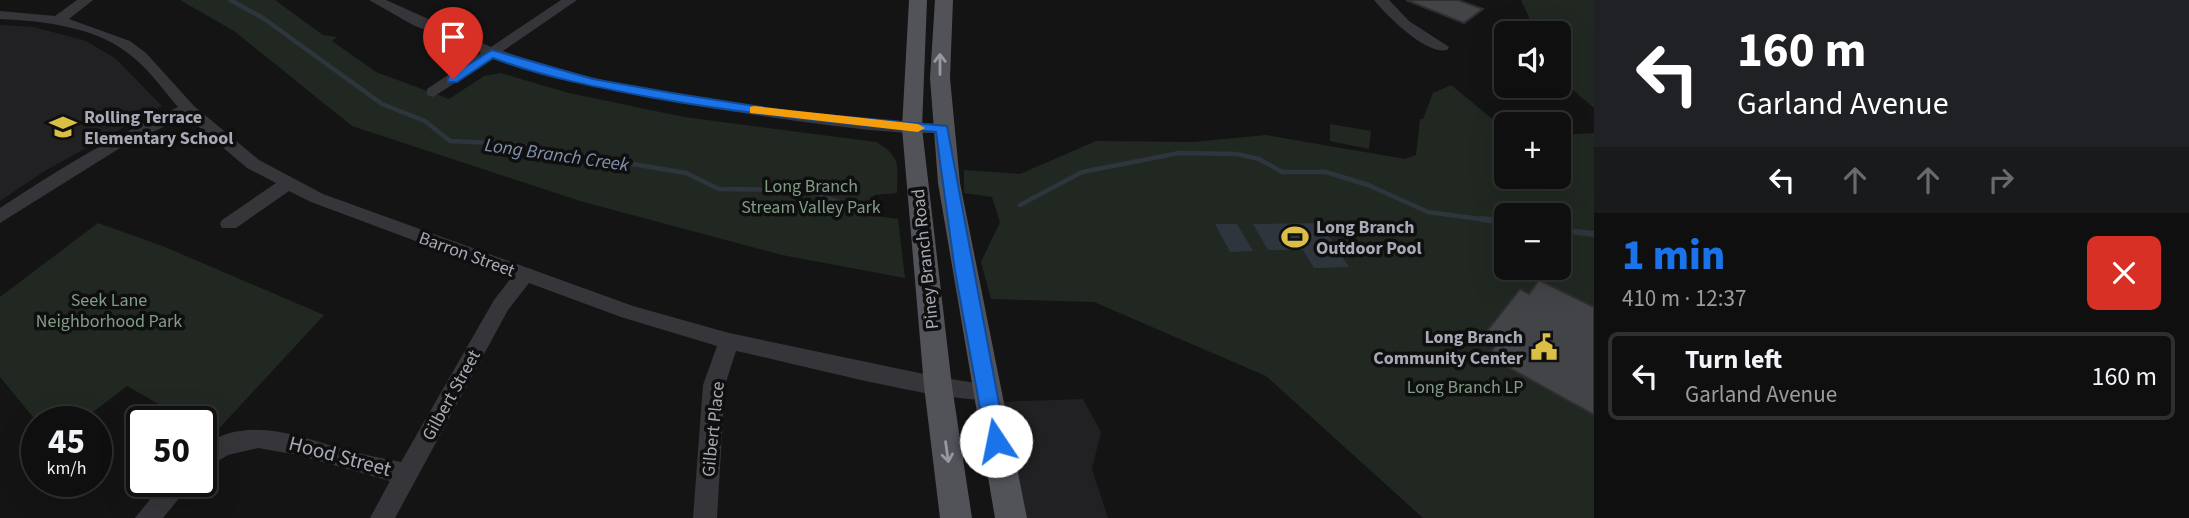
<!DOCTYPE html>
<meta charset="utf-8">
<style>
:root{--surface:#0f0f10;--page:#181819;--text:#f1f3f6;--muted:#9b9c9f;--line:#2f2f30;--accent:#1a73e8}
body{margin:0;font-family:"Source Sans 3",sans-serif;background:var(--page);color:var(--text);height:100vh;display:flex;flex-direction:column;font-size:26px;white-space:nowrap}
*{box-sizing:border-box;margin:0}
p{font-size:23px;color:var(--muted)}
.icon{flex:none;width:38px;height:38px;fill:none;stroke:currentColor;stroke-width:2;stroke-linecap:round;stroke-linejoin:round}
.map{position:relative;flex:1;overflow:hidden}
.drawer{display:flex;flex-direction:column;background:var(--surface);width:595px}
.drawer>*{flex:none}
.top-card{background:#202124;color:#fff;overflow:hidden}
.buttons{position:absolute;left:1494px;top:21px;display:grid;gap:14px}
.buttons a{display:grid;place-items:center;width:77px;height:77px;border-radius:10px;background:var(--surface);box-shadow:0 7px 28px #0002,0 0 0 2px var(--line);font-size:35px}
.speed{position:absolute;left:21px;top:406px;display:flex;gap:14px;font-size:35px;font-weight:700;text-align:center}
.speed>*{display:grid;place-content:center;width:91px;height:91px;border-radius:50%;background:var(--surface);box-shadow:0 7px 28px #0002,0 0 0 2px var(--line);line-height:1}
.speed small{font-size:18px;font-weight:400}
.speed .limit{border:4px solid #111;border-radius:10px;background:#fff;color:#111}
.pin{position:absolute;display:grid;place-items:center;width:60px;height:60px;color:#fff;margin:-72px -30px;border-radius:50% 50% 50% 0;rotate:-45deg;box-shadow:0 0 7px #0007}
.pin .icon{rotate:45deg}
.me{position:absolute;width:77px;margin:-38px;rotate:349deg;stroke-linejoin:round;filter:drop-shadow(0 0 5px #0008)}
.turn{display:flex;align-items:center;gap:24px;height:147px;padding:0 28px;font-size:32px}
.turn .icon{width:91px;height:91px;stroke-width:2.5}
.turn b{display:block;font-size:49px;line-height:60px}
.lanes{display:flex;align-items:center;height:66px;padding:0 28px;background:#0003;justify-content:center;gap:35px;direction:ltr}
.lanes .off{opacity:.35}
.round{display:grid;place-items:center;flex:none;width:74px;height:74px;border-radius:10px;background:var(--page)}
.head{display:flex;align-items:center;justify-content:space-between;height:119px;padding:0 28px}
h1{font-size:42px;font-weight:800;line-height:52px;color:var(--accent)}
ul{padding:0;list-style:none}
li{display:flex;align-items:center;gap:21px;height:88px;margin:0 14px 10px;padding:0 14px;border:4px solid var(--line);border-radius:10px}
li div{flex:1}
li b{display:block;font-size:26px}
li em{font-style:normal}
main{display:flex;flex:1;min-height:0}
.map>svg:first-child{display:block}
.built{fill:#212022}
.green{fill:#212822;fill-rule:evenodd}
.water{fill:#2f353d}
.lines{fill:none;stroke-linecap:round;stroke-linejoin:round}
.stream-far1{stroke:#2f353d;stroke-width:4.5}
.stream{stroke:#2f353d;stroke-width:6}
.building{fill:#434448;stroke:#2f2e31;stroke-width:2}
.minor{fill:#36363a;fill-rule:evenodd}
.major{fill:#525259;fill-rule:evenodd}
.oneway{stroke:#9698a2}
.route{fill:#1a73e8;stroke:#114b97;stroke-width:2}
.slow{fill:#f59e0b}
.labels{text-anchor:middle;stroke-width:7;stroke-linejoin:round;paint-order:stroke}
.poi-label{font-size:18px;font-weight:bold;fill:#a7aab4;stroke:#0f0f10;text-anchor:start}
.park-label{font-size:18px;fill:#819d86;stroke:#0f0f10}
.street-label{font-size:18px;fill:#a7aab4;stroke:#0f0f10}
.water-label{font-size:19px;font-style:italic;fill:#8292ab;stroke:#0f0f10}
.near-street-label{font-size:21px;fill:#a7aab4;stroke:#0f0f10}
</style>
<main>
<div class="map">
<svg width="1594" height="518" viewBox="0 0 1594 518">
<rect width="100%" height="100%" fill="#141415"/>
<g class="built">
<path d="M0,25L34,27L86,41L115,58L162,106L43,172L0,201Z"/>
<path d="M1083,399L1101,432L1092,469L1108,518H1021L998,402Z"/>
</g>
<g class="green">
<path d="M180,0H275L323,35L337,37L332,41L376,72L449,99L484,76L500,73L569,93L684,117L876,142C902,157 897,165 897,193L874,195L875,216L898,219L905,278L782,255L580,201L352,126L234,31Z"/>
<path d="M1521,0H1594V108L1559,78V33H1536Z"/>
<path d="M1451,85L1507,131V177H1559V135L1594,133V518H1423L1266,376L1094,302L991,299L981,262L1000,222L992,197L964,193V170L1020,174L1096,141L1193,142L1266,135L1405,159L1416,155L1420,119H1423L1433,93ZM1507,215H1559V268H1507Z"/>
<path d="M1330,124L1371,131L1369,149L1330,141Z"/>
<path d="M98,223L165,247L324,315L213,435L201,428V422H190L127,386L80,422H37L0,377V297Z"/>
</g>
<g class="water">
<path d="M1320,223L1349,267L1314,268L1303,250H1268L1253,224Z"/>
<path d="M1215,224H1237L1253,251L1230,252Z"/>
</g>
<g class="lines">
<g class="stream-far1">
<path d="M230,0L263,18L382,104L425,121L450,141L514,144L686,173L719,189L805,190L836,201"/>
<path d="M1020,205L1082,172L1179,153L1237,154L1259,159L1282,172H1326L1368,185L1428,212L1495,221"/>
</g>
<g class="stream">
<path d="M1482,219L1507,222"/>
<path d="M1559,230L1594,234"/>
</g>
</g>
<g class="building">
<path d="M1406,0H1458L1483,9L1464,23Z"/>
<path d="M1539,280L1594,307V415L1488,356L1500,339L1487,331L1520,289L1529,294Z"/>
</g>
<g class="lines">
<g class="minor">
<path d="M77,0H93L69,19L130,41L146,53L194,106L259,160L323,194L633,306L729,333L938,377L995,386L998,392L995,398C963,409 781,360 736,351L725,385L717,518H693L703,385L717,346L621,317L529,283L508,310L395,518H370L390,481L298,455L258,448L228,455L201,471V447C246,415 294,435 342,449C361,454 381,458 401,462L494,300L512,277L311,202L289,191L236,228H222L220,224L222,220L276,183L247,168L186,116L120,148L0,223V208C57,170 115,135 178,107C164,91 151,72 134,58C99,27 45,21 0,19V11L55,16Z"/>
<path d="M369,0H386L491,47L561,0H577L503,51C640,98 798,117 942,124L950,129C933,147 662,101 623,92C579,83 536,72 494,58L433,97L427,95V89L481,53L413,25Z"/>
<path d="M1374,0H1389L1409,21L1449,47L1447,50C1426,55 1387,16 1374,0Z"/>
<path d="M165,481H193L163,518H135Z"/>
</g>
<g class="major">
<path d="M909,0H927L922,128L952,386L972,518H940L924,386L902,128Z"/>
<path d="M935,0H953L950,78L960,183L1027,518H995L938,183L930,78Z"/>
</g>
</g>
<defs><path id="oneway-shaft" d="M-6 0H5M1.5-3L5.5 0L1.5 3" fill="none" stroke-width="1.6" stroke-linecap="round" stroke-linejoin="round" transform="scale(1.75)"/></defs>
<g class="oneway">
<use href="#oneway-shaft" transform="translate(940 64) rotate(-90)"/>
<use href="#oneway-shaft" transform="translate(947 452) rotate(82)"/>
</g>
<path class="route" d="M492,50L593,79L672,93L792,112L947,126L1006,441L1003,447H989L986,441L955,271L936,132C839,124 744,114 649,97C596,87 543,77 493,58L457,82H448V77Z"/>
<path class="slow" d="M754,106L918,124L925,128L918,132L750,113V107Z"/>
<defs>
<symbol id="school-bare" viewBox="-9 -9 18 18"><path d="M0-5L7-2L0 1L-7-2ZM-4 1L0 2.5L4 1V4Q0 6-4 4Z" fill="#dbbe46" stroke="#0f0f10" stroke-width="2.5" paint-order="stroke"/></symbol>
<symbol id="stadium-bare" viewBox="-9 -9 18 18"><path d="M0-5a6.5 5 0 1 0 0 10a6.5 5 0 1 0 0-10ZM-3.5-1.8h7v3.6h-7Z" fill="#dbbe46" stroke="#0f0f10" stroke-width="2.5" paint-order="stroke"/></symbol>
<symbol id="civic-bare" viewBox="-9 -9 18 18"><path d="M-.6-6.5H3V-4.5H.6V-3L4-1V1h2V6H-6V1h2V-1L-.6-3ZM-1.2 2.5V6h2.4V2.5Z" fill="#dbbe46" stroke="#0f0f10" stroke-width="2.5" paint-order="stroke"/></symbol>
</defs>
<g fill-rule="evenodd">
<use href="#school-bare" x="44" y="108" width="38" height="38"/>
<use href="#stadium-bare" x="1276" y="218" width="38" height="38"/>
<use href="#civic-bare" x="1525" y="328" width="38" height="38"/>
</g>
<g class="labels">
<g class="poi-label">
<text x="84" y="123">Rolling Terrace<tspan x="84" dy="21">Elementary School</tspan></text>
<text x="1316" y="233">Long Branch<tspan x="1316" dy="21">Outdoor Pool</tspan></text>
<text x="1523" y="343" text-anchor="end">Long Branch<tspan x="1523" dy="21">Community Center</tspan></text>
</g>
<g class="park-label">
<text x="811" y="192">Long Branch<tspan x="811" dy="21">Stream Valley Park</tspan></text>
<text x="109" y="306">Seek Lane<tspan x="109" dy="21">Neighborhood Park</tspan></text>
<text x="1465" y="393">Long Branch LP</text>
</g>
<g class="street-label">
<text transform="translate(467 254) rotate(20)" y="6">Barron Street</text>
<text transform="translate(925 259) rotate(-96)" y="6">Piney Branch Road</text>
<text transform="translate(451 395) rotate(-61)" y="6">Gilbert Street</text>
<text transform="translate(713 429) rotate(-84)" y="6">Gilbert Place</text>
</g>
<g class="water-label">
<text transform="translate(557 154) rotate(8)" y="7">Long Branch Creek</text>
</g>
<g class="near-street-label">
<text transform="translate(340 456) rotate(15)" y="7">Hood Street</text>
</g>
</g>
</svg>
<div class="buttons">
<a><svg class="icon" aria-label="sound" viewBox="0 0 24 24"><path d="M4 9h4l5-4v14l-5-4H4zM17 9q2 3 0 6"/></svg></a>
<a>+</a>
<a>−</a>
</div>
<div class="speed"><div>45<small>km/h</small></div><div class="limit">50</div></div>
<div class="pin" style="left:453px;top:79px;background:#d93025"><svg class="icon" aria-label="arrive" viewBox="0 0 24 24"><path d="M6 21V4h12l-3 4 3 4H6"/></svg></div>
<svg class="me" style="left:996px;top:441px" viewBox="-20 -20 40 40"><circle r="19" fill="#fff"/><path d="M0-13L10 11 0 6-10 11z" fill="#1a73e8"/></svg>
</div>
<section class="drawer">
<div class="top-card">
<div class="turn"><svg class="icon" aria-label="left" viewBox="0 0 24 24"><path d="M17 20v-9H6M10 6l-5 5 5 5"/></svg><div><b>160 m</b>Garland Avenue</div></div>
<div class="lanes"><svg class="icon" aria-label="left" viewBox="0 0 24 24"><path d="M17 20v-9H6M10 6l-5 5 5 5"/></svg><svg class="icon off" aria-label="ahead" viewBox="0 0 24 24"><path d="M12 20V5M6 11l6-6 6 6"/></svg><svg class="icon off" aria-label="ahead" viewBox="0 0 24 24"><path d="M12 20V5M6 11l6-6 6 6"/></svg><svg class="icon off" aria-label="right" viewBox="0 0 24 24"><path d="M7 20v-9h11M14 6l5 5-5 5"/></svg></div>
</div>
<div class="head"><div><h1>1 min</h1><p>410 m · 12:37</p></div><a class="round" style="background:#d93025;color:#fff"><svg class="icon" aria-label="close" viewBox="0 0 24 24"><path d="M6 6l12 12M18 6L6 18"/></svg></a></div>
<ul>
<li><svg class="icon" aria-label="left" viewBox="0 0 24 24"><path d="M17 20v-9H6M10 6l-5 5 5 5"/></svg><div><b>Turn left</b><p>Garland Avenue</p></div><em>160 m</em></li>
</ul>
</section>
</main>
